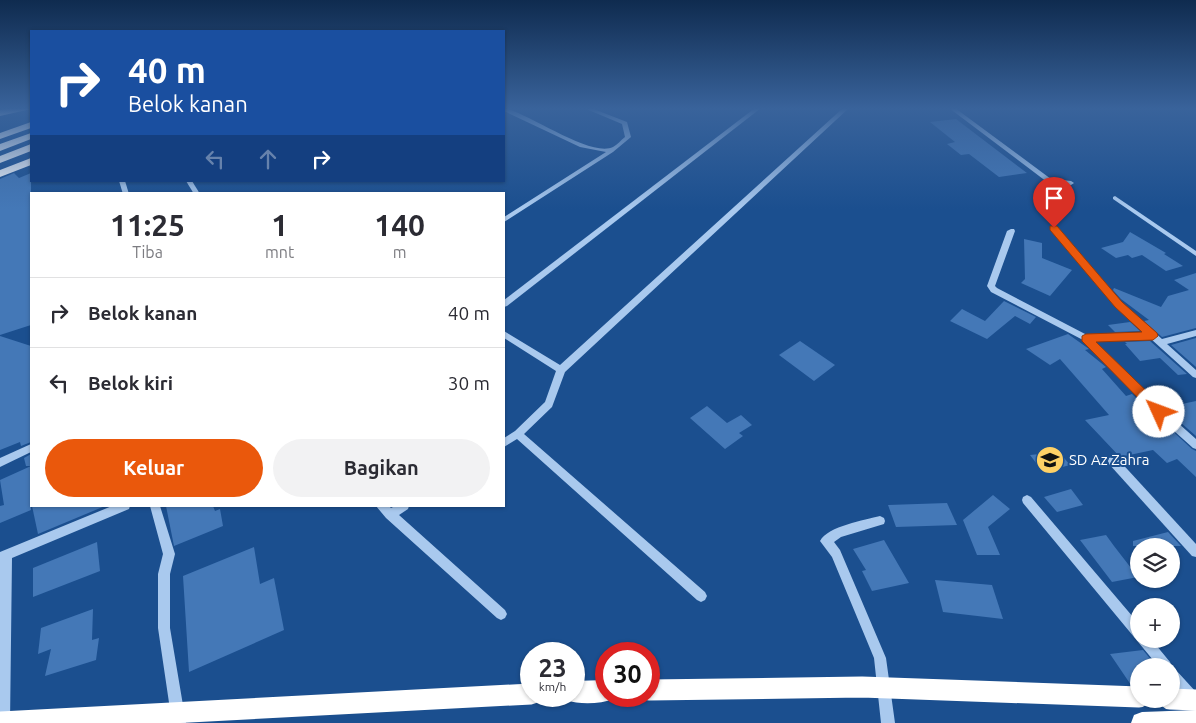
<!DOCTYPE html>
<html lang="id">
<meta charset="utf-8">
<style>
:root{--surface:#fff;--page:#f2f2f3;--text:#2b2b33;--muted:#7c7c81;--line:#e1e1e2;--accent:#ea580c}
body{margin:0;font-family:Ubuntu,sans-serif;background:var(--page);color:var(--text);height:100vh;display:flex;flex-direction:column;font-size:19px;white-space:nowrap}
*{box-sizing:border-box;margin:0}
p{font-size:16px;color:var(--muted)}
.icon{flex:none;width:28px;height:28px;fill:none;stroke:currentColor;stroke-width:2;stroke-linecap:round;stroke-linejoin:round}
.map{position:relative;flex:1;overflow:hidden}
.side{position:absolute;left:30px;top:192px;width:475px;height:315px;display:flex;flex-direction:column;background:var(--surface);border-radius:0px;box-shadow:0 1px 4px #0004}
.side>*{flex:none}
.hud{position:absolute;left:30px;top:30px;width:475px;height:152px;border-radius:0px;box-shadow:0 1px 4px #0004;background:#1a4fa0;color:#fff;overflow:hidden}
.controls{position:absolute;left:1130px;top:538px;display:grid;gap:10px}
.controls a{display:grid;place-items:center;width:50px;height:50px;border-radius:50%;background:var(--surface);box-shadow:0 1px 4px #0004;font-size:25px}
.speed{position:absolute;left:520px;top:642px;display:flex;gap:10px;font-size:25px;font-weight:700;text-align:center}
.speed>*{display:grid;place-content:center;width:65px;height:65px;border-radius:50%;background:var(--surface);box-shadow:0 1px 4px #0004;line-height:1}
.speed small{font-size:12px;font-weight:400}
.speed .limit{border:8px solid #d22;background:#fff;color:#111}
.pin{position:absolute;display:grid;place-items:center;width:42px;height:42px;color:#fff;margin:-51px -21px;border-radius:50% 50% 50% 0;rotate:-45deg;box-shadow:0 0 5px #0007}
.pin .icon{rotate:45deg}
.me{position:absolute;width:55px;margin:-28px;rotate:313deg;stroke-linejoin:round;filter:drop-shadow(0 0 4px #0008)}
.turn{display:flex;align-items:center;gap:18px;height:105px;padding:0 15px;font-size:22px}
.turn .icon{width:65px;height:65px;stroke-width:2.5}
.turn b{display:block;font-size:35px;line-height:42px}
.lanes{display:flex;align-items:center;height:48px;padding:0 15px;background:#0003;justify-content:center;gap:25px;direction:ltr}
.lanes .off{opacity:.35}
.eta{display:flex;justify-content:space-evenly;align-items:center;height:85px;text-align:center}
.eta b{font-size:30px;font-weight:700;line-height:35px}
.button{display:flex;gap:10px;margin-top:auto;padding:10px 15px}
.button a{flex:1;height:58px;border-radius:30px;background:var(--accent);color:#fff;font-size:20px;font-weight:700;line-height:58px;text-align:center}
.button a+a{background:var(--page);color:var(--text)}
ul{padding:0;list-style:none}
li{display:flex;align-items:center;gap:15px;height:70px;padding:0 15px;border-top:1px solid var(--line)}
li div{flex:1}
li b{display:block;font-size:19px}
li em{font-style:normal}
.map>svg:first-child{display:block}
.building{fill:#4478b7}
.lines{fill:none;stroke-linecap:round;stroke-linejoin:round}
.minor{fill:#a9c9ee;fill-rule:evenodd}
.highway{fill:#fff;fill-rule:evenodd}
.highway-bridge{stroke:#fff;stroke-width:21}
.route{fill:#ea580c;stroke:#983908}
.labels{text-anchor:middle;stroke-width:4;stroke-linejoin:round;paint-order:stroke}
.poi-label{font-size:15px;fill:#fff;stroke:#1b4f8f;text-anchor:start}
</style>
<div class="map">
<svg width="1196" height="723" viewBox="0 0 1196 723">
<rect width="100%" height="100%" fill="#1b4f8f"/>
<g class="building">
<path d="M956,119L1027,173L999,177L969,154L961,155L947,144L955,142L930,122Z"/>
<path d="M14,173L19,178L31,173V325L0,335V179Z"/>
<path d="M1130,232L1166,253L1164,254L1183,266L1166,271L1142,255L1132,258L1128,255L1116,258L1101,248L1123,242Z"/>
<path d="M1024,239L1042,243V258L1072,270L1050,296L1021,283L1025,279Z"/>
<path d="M1196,273V328L1162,337L1144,321L1149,320L1121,299L1113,290L1114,288L1161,307L1168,296L1189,290L1174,280Z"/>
<path d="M1004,301L1036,317L1030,324L1015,316L987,339L950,321L962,309L985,321Z"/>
<path d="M1130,322L1140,331L1115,332L1108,325Z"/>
<path d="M1068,334L1089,349L1085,350L1106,367L1102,369L1126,396L1132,394L1192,449L1196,451V477L1177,459L1167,463L1153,450L1120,457L1085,420L1109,415L1060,359L1050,365L1026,349Z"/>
<path d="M0,336L31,346V442L21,446L20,442L0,450Z"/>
<path d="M1196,338V367L1171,345Z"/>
<path d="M800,341L835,365L814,381L779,355Z"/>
<path d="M1150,341L1187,374L1178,375L1160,358L1140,361L1125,344H1127L1125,342Z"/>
<path d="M1196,401V436L1164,408L1174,413L1182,404Z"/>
<path d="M707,406L727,423L741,415L752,425L739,433L743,436L725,449L690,418Z"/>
<path d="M1059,452L1070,465L1043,472L1030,455Z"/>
<path d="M31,454V510L0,523V506L4,505L0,480L31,466H26L24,458Z"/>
<path d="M1071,489L1083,505L1057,512L1044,497Z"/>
<path d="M993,495L1010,509L988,527L1000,555H977L963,520Z"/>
<path d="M947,503L957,525L896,527L888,505Z"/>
<path d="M32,506H105L38,534Z"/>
<path d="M166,506H213L215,511L220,509L223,526L174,546Z"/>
<path d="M1168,532L1181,546H1133V541Z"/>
<path d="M1106,535L1114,546L1138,577L1112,582L1080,540Z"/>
<path d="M884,540L909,583L872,591L862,571L866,570L853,549Z"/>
<path d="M97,542L100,571L33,597V568Z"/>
<path d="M254,547L260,584L274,578L284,630L189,672L183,576Z"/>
<path d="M935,580L992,585L1003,619L943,612Z"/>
<path d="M93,609L92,640L99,638L96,660L45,676L51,649L38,654L41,628Z"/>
<path d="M1143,650L1156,666H1139V685H1131L1110,654Z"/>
</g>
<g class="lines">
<g class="minor">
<path d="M504,108C528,113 591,158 613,147C617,145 621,140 625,137L622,124L584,108H591L627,122L631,137L613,152L504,222V217L606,152L580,147L504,111Z"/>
<path d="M755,108H761L507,306L504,307V300Z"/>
<path d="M843,108H849L565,372L552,407L524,434L705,592L707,596L705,600L701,602L697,600L517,439L504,447V438L515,431L545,402L556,371L504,338V331L560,365Z"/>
<path d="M949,108H955L1051,179L1071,181L1074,183L1071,185L1047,182Z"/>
<path d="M119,181H125L129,194H123Z"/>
<path d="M186,181H192L200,194H194Z"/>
<path d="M1115,196L1196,251V256L1113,199V197Z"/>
<path d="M1054,226L1056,227L1122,303L1162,339L1196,330V336L1167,344L1196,370V378L1193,377L1151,339L1094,341L1150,398L1196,439V449L1193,448L1144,404L1083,340L991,292L987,286L1007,231L1011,229H1014L1015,231L995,286L997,288L1087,335L1145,333L1116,307L1052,229V227Z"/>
<path d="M31,444V452L0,467V458Z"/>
<path d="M1113,457L1117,458L1196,544V557L1192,556L1109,464L1108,461L1109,458Z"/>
<path d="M1027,495L1031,497L1139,624V639H1151L1170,662L1172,667L1175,669L1196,692V702L1192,703L1187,702L1171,683V666H1158L1023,503L1022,500L1023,497Z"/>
<path d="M112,506H130L129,509L12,558L10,723H0V552Z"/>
<path d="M150,506H160L175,554L170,574V628L186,723H172L158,628V574L163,554Z"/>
<path d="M376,506H389L391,508L395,506H409L408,509L399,515L505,610L507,614L505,618L501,620L497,618L386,518Z"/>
<path d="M880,516L884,518L885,521L884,524L841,537L834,542L840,550L886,658L895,723H881L874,658L832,557L820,541C828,526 865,520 880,516Z"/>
</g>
<g class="highway">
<path d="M13,108H31V109L0,116V110Z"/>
<path d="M31,122V128L0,139V133Z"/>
<path d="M31,133V139L0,151V144Z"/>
<path d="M31,144V151L0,163V156Z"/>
<path d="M31,158V165L0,177V170Z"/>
<path d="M606,680V696H615L614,699C600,704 580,705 566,700L565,696H574V681Z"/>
<path d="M1196,710V723H1131L1134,715L1142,712Z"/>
</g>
<g class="highway-bridge">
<path d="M649,690L862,687L1139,697"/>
<path d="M1170,699L1196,700"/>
<path d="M0,722L531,694"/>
</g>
</g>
<linearGradient id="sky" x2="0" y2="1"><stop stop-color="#0f2b4f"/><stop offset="0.52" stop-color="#39639b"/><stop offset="1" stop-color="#39639b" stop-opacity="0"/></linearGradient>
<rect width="1196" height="209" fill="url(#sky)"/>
<path class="route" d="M1050,226H1057L1122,302L1157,333L1158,336L1153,340L1096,342L1164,408L1165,412L1164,415H1155L1082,341V336L1086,334L1142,332L1115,307L1050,230Z"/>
<defs>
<symbol id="school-disc" viewBox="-11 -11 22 22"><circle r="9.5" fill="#ffd166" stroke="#1b4f8f"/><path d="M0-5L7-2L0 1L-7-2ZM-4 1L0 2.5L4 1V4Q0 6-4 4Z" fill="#111"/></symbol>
</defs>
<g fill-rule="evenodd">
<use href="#school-disc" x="1034" y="444" width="32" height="32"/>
</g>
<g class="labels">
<g class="poi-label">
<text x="1069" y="465">SD Az Zahra</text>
</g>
</g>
</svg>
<div class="controls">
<a><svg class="icon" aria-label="layers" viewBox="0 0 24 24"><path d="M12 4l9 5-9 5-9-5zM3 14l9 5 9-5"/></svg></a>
<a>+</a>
<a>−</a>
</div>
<div class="speed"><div>23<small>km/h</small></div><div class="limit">30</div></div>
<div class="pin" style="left:1054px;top:228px;background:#d93025"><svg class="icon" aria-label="arrive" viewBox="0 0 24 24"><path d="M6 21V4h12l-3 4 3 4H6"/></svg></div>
<svg class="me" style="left:1159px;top:412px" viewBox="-20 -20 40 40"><circle r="19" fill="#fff"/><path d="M0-13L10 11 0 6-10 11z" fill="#ea580c"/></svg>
<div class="hud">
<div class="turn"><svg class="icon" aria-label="right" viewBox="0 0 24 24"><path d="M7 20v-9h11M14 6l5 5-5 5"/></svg><div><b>40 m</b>Belok kanan</div></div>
<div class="lanes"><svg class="icon off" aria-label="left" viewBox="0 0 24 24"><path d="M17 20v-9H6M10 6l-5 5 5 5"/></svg><svg class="icon off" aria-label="ahead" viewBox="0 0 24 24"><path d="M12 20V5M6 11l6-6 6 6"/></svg><svg class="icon" aria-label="right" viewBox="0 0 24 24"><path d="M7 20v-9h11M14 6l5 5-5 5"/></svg></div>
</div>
<section class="side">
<div class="eta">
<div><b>11:25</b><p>Tiba</p></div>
<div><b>1</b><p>mnt</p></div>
<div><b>140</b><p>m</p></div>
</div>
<ul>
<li><svg class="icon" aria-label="right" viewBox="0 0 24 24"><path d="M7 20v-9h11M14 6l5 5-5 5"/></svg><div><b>Belok kanan</b></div><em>40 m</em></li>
<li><svg class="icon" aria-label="left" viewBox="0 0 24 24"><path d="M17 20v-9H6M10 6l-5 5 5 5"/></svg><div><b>Belok kiri</b></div><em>30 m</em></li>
</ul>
<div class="button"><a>Keluar</a><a>Bagikan</a></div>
</section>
</div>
